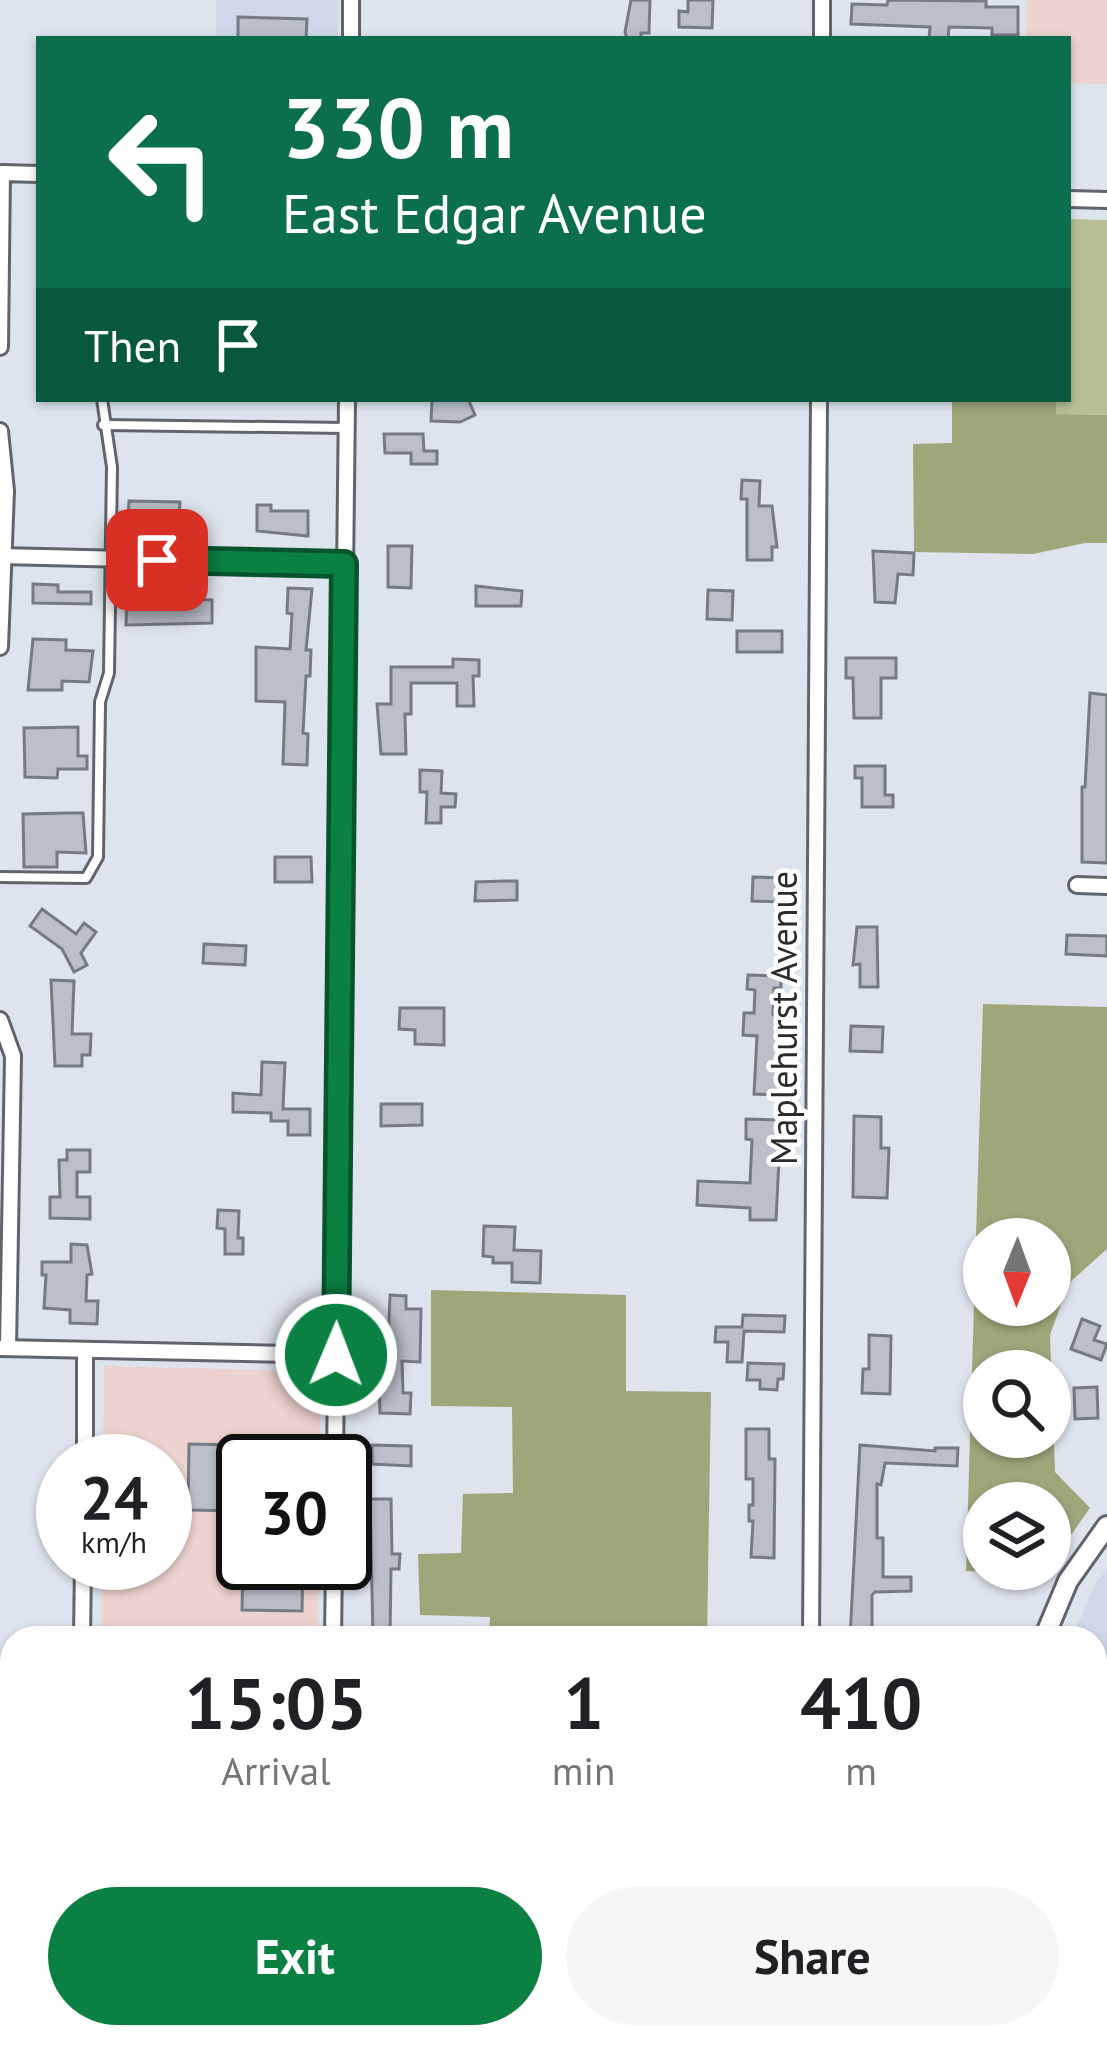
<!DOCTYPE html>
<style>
:root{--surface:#fff;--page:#f6f6f6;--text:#202124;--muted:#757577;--accent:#0b8043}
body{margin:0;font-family:"PT Sans",sans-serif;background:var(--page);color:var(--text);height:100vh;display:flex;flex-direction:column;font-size:45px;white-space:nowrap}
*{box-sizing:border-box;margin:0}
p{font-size:39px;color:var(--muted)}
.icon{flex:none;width:66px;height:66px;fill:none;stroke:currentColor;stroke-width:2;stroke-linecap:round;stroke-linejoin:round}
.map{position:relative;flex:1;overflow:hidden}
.drawer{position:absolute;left:0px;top:1626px;width:1107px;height:423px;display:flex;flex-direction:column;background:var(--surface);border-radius:36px 36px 0 0;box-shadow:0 3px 9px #0004}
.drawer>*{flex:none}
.guide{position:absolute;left:36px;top:36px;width:1035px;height:366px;border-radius:0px;box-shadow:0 3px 9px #0004;background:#0b6e4f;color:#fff;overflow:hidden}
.needle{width:78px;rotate:181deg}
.controls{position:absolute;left:963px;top:1218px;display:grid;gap:24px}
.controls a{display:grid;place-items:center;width:108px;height:108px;border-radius:50%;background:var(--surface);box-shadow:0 3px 9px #0004;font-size:60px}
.speed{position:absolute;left:36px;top:1434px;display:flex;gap:24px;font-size:60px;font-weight:700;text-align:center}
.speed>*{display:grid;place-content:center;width:156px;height:156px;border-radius:50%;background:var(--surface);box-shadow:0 3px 9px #0004;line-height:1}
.speed small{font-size:30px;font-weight:400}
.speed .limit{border:6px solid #111;border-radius:18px;background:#fff;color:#111}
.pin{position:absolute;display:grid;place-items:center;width:102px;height:102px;color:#fff;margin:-51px;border-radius:24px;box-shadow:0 6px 18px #0006}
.me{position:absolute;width:132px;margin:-66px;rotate:1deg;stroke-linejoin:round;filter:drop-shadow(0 0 9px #0008)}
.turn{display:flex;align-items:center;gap:42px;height:252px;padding:0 48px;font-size:54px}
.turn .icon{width:156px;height:156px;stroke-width:2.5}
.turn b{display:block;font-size:84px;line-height:102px}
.then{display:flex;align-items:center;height:114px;padding:0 48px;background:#0003;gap:24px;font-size:45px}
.eta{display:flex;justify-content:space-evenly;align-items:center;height:204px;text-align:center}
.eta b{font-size:72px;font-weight:700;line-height:84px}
.cta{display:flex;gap:24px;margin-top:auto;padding:24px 48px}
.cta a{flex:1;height:138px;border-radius:72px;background:var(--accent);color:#fff;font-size:48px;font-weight:700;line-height:138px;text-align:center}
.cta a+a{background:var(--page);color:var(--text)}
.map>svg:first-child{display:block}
.built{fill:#ced8e8}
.industrial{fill:#edd3cf}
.green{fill:#b7c095}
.forest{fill:#9ea77a;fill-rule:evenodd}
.building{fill:#babfc9;stroke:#757b83;stroke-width:3}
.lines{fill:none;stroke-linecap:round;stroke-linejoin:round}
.lane-casing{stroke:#60656d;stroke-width:14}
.street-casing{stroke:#60656d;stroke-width:20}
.secondary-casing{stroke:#60656d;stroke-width:24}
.primary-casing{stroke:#60656d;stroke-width:27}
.lane{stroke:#fff;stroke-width:8}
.street{stroke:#fff;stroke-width:14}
.secondary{stroke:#fff;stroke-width:18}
.primary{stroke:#fff;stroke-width:21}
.route-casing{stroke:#07532c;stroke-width:30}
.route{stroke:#0b8043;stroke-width:21}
.labels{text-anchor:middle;stroke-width:9;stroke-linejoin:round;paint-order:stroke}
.street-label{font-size:36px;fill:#292b2e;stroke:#fff}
</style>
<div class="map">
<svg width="1107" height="2047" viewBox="0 0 1107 2047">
<rect width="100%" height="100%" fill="#dee4ee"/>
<g class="built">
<path d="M216,0H339L338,39H216Z"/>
<path d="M1107,1569V1856H1095V1638H1072L1095,1585Z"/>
<path d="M0,1876H12V2037H310V2047H0Z"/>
<rect x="342" y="2037" width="165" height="10"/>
</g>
<g class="industrial">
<path d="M1027,0H1107V84L1068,83V39H1026Z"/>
<path d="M104,1366L309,1371L321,1378L320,1461H243V1563H319L318,1638H102V1563H165V1461H103Z"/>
</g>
<path class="green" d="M1068,219L1107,220V415L1055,414L1056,399H1068Z"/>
<g class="forest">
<path d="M952,399H1056V414L1107,415V543H1085L1033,554L914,552L913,444L952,443Z"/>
<path d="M983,1004L1107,1007V1249L1069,1283L1050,1335L1055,1472L1090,1508L1050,1565V1503H984V1569H1048L1045,1574L966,1571ZM984,1239H1050V1305H984ZM984,1371H1050V1437H984Z"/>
<path d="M431,1290L626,1295V1391L711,1392L707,1638H489L490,1617L420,1615L418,1554L461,1553L463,1494L513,1493L512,1407L431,1406Z"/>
<path d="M1095,1913H1107V2047H997V2037H1095Z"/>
<rect x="507" y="2037" width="285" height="10"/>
</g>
<g class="building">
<path d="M631,0H650L649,33H641V39H627L625,32Z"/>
<path d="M688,0H713L712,28L679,27V11L688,12Z"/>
<path d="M888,0L986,1V7H1018V35H992V28L949,27L948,39H929L930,27L851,24L852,4L887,5Z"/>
<path d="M238,17L307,19L306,39H238Z"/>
<path d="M453,399H468L475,415L460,422L431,421L432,400Z"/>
<path d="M384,434H423L424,451H437V464H411V453H385Z"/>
<path d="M742,480L760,481L759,506H772L777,547H772V560H747V499H741Z"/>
<path d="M129,501L180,502L179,518L153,517V522H128Z"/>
<path d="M257,505H271V511H308V536L257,531Z"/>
<path d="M388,546H412L411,588L388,587Z"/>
<path d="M873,551L914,553L913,575L898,574L895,603L875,602Z"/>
<path d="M33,584L58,585V592H91V604L33,603Z"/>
<path d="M476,586L522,591L521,606H476Z"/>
<path d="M288,588L312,589L306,650H311L310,676H306L303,733L308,734L307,765L283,764L285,702L256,701V647L290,649L292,614L287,613Z"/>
<path d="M708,590L733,591L732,620L707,619Z"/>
<path d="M127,597L212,600V623L126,625Z"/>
<rect x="737" y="631" width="45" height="21"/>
<path d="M33,639L66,640V650L93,651L89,682L62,681V690H28Z"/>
<path d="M846,658H896V678H881V718H854L853,678H846Z"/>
<path d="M453,659L479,660V676H473L474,706H457V683H411V714H405L406,754H381L377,704H391V667H453Z"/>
<path d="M1090,693L1107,695V863L1082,862V787H1085Z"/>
<path d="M78,727V756H87V769H58L57,778L25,777L24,728Z"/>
<path d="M855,766H885V795H893V807H862V778H855Z"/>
<path d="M420,770L442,771L441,793L456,794L455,807H441V823H426L427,792H420Z"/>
<path d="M67,813H83L86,853L57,852V867H24L23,814Z"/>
<path d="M275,857H311L312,882H275Z"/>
<path d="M753,877L783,878V902L752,901Z"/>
<path d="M504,881H517V900L475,901L476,882Z"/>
<path d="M42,909L76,934L84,923L96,932L81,953L87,965L74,972L62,949L30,926Z"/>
<path d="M857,927H877L878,987H860V964L853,965Z"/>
<path d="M1067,935L1107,936V956L1066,954Z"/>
<path d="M204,944L246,946L245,965L203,963Z"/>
<path d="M748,975L781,976V988H774L773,1014H782L777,1074H781L780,1095L754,1094L757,1036L743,1035L744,1013H754L755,990L747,989Z"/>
<path d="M51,980L74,981L72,1034H91L90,1055H82V1066H55Z"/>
<path d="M400,1008H444V1045L415,1044V1030L399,1029Z"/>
<path d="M851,1026L883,1027L882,1052L850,1051Z"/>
<path d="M262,1062L285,1063L283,1109H310V1135H288V1121H271V1113L233,1112V1093L261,1095Z"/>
<path d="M381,1104H422V1125L381,1126Z"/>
<path d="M854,1116L881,1117V1148H889L887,1198L853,1197Z"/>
<path d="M746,1119L781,1120L776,1220H750V1208L697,1205L698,1181L750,1183L752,1140L746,1139Z"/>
<path d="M67,1150H90V1172H77V1197H90V1219L50,1218V1197H60L59,1160H67Z"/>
<path d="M218,1210L239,1211L238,1238H243V1254H225V1229L217,1228Z"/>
<path d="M484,1226L515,1227L514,1250L541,1251L540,1283L512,1282V1263H493V1257L483,1256Z"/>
<path d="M71,1244L87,1245L92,1274L87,1275L86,1301H98L97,1324L70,1323V1310L44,1308L46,1275H42V1262H71Z"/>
<path d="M390,1295L406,1296V1309H421L420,1362L402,1361L403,1393H411L410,1414L380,1413L378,1345H388Z"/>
<path d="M743,1315L785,1316L784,1332L744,1331L742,1362H727L728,1342H715L716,1327H742Z"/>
<path d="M1082,1319L1100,1326L1094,1340L1107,1344L1101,1360L1071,1349Z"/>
<path d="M869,1335L891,1336L890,1394L862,1393L863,1369H869Z"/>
<path d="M748,1363L784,1364L783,1379H778L777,1390L760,1389V1380H747Z"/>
<path d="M1097,1387L1098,1418L1075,1419L1074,1388Z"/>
<path d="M746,1429H769V1459H775L774,1558L751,1557L753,1521H749V1505H753V1479H746Z"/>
<path d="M189,1444L293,1446V1461H243V1511L188,1510Z"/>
<path d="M372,1445L411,1446V1466L372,1464Z"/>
<path d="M860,1445L935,1451V1448H958L957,1466L885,1463L881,1485L877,1484V1538H883V1577H911V1591L875,1592L872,1595V1638H850Z"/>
<path d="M370,1499H391L392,1554H400L399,1569H391L390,1638H373Z"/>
<path d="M243,1563H303L302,1611L242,1610Z"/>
<rect x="1095" y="1724" width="12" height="87"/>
</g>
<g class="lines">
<defs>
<g id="lane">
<path d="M103,425L347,428"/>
<path d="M0,877L86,878L98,857L100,702L109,673L112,467L102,399"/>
<path d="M324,2047L325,2037"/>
</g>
<g id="street">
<path d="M351,39V0"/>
<path d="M822,39V0"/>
<path d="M1068,199L1107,200"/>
<path d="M0,347L2,173L39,174"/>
<path d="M0,431L6,491L0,647"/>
<path d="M0,556L344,564"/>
<path d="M1077,885L1107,886"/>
<path d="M0,1020L13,1056L8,1348"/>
<path d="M0,1348L336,1355"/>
<path d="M85,1461V1350"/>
<path d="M335,1461L347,399"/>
<path d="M82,1638L83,1563"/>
<path d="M333,1638L334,1563"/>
<path d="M811,1638L819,399"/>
<path d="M0,1774L12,1775"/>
<path d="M810,2047V2037"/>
</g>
<path id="secondary" d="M1044,1638L1068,1581L1107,1526"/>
<g id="primary">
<path d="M0,1849L12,1850"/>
<path d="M1095,1883L1107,1884"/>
</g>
</defs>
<use href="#lane" class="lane-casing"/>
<use href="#street" class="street-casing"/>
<use href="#secondary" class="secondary-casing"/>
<use href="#primary" class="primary-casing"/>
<use href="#lane" class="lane"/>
<use href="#street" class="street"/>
<use href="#secondary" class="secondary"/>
<use href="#primary" class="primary"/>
</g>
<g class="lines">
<defs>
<path id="route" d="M157,560L344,564L336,1355"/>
</defs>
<use href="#route" class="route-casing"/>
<use href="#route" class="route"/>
</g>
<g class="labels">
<g class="street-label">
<text transform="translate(784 1018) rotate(-90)" y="13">Maplehurst Avenue</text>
</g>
</g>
</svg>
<div class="controls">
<a><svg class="needle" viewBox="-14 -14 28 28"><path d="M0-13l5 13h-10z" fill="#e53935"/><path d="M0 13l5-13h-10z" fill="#757577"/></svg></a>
<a><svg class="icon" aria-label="search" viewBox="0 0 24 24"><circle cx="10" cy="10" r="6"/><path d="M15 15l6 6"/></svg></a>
<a><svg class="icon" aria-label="layers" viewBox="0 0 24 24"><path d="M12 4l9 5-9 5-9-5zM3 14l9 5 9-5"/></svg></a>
</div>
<div class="speed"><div>24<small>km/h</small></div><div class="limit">30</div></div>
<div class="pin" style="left:157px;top:560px;background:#d93025"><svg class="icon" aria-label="arrive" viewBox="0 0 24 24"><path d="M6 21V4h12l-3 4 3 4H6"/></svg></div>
<svg class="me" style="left:336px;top:1355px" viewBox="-20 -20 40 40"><circle r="17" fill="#0b8043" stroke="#fff" stroke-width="3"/><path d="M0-11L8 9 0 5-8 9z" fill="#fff"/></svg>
<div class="guide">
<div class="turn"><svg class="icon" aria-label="left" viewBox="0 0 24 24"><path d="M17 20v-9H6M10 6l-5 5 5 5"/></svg><div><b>330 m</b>East Edgar Avenue</div></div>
<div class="then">Then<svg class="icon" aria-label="arrive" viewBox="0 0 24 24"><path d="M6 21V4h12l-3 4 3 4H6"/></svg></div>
</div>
<section class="drawer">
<div class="eta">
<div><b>15:05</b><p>Arrival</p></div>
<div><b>1</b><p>min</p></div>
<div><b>410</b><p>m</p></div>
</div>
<div class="cta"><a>Exit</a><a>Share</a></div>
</section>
</div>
